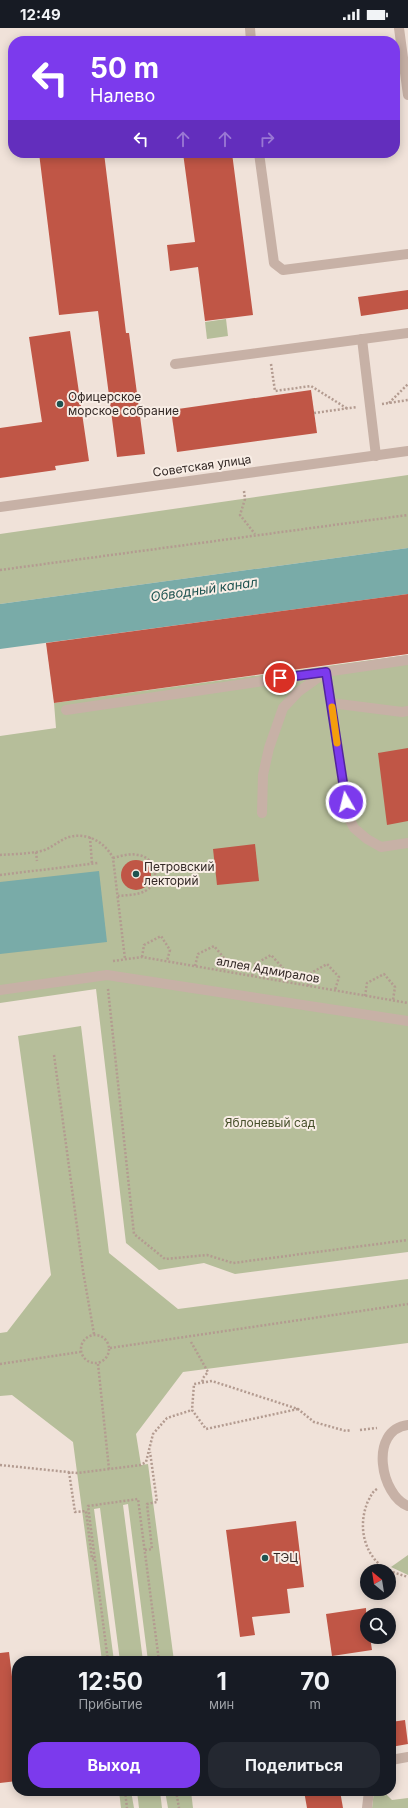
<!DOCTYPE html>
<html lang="ru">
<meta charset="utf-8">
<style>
:root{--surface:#171b24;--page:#242831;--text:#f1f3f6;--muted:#9ea1a6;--accent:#7c3aed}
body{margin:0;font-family:Inter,sans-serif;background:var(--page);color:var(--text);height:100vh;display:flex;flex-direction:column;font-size:15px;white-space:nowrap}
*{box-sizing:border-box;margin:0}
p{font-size:13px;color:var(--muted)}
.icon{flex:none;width:22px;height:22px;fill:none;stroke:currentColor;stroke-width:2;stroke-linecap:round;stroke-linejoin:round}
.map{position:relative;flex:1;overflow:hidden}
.panel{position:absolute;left:12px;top:1628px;width:384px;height:140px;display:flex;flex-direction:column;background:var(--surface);border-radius:16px;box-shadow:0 2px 10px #0003}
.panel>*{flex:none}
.top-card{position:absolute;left:8px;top:8px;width:392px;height:122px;border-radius:16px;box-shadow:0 2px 10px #0003;background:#7c3aed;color:#fff;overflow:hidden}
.needle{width:26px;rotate:330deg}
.controls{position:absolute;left:360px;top:1536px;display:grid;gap:8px}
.controls a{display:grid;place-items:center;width:36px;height:36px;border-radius:50%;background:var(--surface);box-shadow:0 2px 10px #0003;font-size:20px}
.pin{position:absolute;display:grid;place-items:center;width:34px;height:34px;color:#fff;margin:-17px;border:2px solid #fff;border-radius:50%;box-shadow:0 1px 4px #0007}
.me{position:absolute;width:44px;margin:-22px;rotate:352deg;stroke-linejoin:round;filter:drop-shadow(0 0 3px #0008)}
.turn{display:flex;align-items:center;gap:14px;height:84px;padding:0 16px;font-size:18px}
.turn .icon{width:52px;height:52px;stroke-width:2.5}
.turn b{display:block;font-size:28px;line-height:34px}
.lanes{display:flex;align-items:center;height:38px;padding:0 16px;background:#0003;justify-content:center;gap:20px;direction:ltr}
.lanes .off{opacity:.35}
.eta{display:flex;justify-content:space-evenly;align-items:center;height:68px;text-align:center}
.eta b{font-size:24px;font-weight:700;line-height:28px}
.action{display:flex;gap:8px;margin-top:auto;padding:8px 16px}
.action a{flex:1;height:46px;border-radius:16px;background:var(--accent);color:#fff;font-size:16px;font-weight:700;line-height:46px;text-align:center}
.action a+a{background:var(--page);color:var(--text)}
.status{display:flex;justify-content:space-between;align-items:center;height:28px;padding:0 20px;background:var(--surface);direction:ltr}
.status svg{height:11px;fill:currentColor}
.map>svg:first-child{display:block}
.green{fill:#b6be9a}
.water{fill:#79aba8}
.building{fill:#c05646}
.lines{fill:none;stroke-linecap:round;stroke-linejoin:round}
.path{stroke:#b39b90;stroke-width:2.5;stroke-dasharray:2 2;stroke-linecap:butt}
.minor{stroke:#c7b1a6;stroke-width:10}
.route-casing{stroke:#51269a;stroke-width:10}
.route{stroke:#7c3aed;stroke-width:7}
.slow{stroke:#f59e0b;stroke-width:7}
.poi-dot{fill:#1e5350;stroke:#f8ede5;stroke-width:1.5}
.labels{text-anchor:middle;stroke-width:4;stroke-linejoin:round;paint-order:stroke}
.poi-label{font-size:12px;fill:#332926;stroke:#f8ede5;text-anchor:start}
.street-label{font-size:12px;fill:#332926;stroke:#f8ede5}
.park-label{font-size:12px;fill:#47502b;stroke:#f8ede5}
.water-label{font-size:13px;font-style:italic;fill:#1e5350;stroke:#f8ede5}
</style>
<div class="status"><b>12:49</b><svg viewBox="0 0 49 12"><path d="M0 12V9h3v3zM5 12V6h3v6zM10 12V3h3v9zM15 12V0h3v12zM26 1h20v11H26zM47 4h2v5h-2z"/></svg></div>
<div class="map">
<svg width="408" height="1780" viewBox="0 0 408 1780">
<rect width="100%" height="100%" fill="#f0e2d9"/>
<g class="green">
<path d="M226,291L228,308L207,311L205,294Z"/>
<path d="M408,447V520L0,576V506Z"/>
<path d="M408,627V1224L235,1246L204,1235L159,1242L126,1215L96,961L0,975V708L56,700L54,675Z"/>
<path d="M81,998L109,1225L178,1281L408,1251V1315L183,1344L136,1406L141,1437L148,1436L174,1633H148L128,1476L123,1477L143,1633H120L100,1480L94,1481L114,1633H102L73,1414L12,1367L0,1368V1305L7,1304L51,1247L18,1008Z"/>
<path d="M408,1527V1547L391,1539Z"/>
<path d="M119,1763H131L134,1780H121Z"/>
<path d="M137,1763H160L162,1780H139Z"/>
<path d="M165,1763H191L193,1780H168Z"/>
<path d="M374,1763H383L392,1772L408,1770V1780H372Z"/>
</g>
<g class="water">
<path d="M408,520V566L0,621V576Z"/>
<path d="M99,843L107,914L0,926V854Z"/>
</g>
<g class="building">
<path d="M39,125H104L126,305H129L145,426L117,429L98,283L59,287Z"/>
<path d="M183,125H232L253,287L205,293L198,239L170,243L167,217L195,214Z"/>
<path d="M408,262V281L361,288L358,269Z"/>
<path d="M70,303L89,433L55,438L56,442L0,450V400L42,394L29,309Z"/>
<path d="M311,362L317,405L177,424L171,382Z"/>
<path d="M408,566V626L54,675L46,615Z"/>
<path d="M408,720V793L387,797L378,725Z"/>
<path d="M255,816L259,853L217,857L213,821Z"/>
<circle cx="136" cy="847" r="15"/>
<path d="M296,1493L304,1559L287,1561L290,1585L252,1589L255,1607L240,1609L226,1502Z"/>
<path d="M366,1580L367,1609H370L372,1622L332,1628L326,1586Z"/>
<path d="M9,1624L17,1689V1753L0,1755V1625Z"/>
<path d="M405,1692L408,1716L391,1719V1694Z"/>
<path d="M304,1763H340L343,1780H307Z"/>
</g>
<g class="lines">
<g class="path">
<path d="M271,336L275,363L311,358L348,381"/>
<path d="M389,375L408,356"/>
<path d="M382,376L408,372"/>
<path d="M314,385L357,379"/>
<path d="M244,463L245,471L240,487L255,506"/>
<path d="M0,542L408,487"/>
<path d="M90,809L92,836"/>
<path d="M36,824L37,833"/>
<path d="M0,827C13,826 28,826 41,823C51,821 59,812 69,809C87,804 105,814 113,830L125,931"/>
<path d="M113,830C121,828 130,825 138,827C156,829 162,855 145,863C138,867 127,867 118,868"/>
<path d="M0,847L98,835"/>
<path d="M142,929L144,917L161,908L170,922L167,933"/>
<path d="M113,933L142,929L408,975"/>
<path d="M195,938L198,926L214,918L225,931L223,943"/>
<path d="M252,948L255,936L271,927L283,940L280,953"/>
<path d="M308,958L311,945L327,936L339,949L335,962"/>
<path d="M108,961L134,1206L165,1231L207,1227L233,1235L408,1212"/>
<path d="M365,968L367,955L384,946L395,959L393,972"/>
<path d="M54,1027L83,1243L94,1306"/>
<circle cx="95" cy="1321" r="14"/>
<path d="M191,1314L208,1344L203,1350L202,1355"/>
<path d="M110,1320L408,1276"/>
<path d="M0,1336L80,1324"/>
<path d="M98,1336L109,1441"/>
<path d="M298,1381L206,1401L192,1382L194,1356L212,1353L298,1381L314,1394L346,1403L351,1402"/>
<path d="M360,1402L377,1400"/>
<path d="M0,1437L77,1445L141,1437L146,1434L153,1406L167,1390L192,1382"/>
<path d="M69,1444L75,1484L86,1483L92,1531H95"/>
<path d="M377,1461C372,1464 371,1468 368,1473C357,1499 364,1528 388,1543"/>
<path d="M145,1522L152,1521L147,1476L157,1474L150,1424"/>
<path d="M389,1543L408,1549"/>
<path d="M108,1633L88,1478L138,1471L159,1633"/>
<path d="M125,1763L127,1780"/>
<path d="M176,1763L179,1780"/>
</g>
<g class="minor">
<path d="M250,0L251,13"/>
<path d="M399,0L408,67"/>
<path d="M259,125L274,235L283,242L408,226"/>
<path d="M362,311L376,428"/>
<path d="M175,336L408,305"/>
<path d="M0,479L408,423"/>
<path d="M331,675L402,684L408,683"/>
<path d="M66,682L408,632"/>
<path d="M262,785L263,747L269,720L283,680L298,664L326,644L348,788L354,800L367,811L381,819L408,815"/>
<path d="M0,962L107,947L408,993"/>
<path d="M408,1397C368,1402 381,1468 408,1478"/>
<path d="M391,1732L408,1729"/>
<path d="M367,1780L369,1763"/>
</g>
</g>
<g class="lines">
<defs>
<path id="route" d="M280,650L326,644L346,774"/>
</defs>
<use href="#route" class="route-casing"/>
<use href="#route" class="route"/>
<path class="slow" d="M332,679L337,715"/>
</g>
<g class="poi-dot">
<circle cx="60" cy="376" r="4"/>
<circle cx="136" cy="846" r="4"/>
<circle cx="265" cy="1530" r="4"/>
</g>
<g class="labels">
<g class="poi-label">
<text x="68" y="373">Офицерское<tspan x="68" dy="14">морское собрание</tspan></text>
<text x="144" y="843">Петровский<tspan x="144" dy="14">лекторий</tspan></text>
<text x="273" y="1534">ТЭЦ</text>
</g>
<g class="street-label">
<text transform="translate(202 438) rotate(-8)" y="4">Советская улица</text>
<text transform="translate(268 942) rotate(10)" y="4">аллея Адмиралов</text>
</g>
<g class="park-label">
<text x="270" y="1099">Яблоневый сад</text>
</g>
<g class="water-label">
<text transform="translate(204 561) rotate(-8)" y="5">Обводный канал</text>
</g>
</g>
</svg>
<div class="controls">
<a><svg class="needle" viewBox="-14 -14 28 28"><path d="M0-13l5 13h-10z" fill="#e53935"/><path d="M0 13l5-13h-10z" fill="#9ea1a6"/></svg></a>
<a><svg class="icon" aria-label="search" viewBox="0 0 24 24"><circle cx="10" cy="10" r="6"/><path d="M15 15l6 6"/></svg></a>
</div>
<div class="pin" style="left:280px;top:650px;background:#d93025"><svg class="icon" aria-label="arrive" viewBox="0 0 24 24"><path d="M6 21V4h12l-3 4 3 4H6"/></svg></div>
<svg class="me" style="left:346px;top:774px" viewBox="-20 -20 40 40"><circle r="17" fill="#7c3aed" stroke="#fff" stroke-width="3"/><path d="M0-11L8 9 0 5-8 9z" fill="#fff"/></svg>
<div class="top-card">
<div class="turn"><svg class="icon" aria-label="left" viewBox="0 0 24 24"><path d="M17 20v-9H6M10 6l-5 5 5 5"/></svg><div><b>50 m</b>Налево</div></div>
<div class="lanes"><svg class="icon" aria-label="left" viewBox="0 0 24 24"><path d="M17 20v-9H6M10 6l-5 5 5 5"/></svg><svg class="icon off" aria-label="ahead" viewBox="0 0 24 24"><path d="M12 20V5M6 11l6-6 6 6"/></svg><svg class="icon off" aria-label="ahead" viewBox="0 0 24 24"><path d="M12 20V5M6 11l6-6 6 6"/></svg><svg class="icon off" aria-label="right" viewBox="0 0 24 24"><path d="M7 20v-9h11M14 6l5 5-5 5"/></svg></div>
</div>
<section class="panel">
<div class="eta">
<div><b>12:50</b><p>Прибытие</p></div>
<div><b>1</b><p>мин</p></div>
<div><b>70</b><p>m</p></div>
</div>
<div class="action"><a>Выход</a><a>Поделиться</a></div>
</section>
</div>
